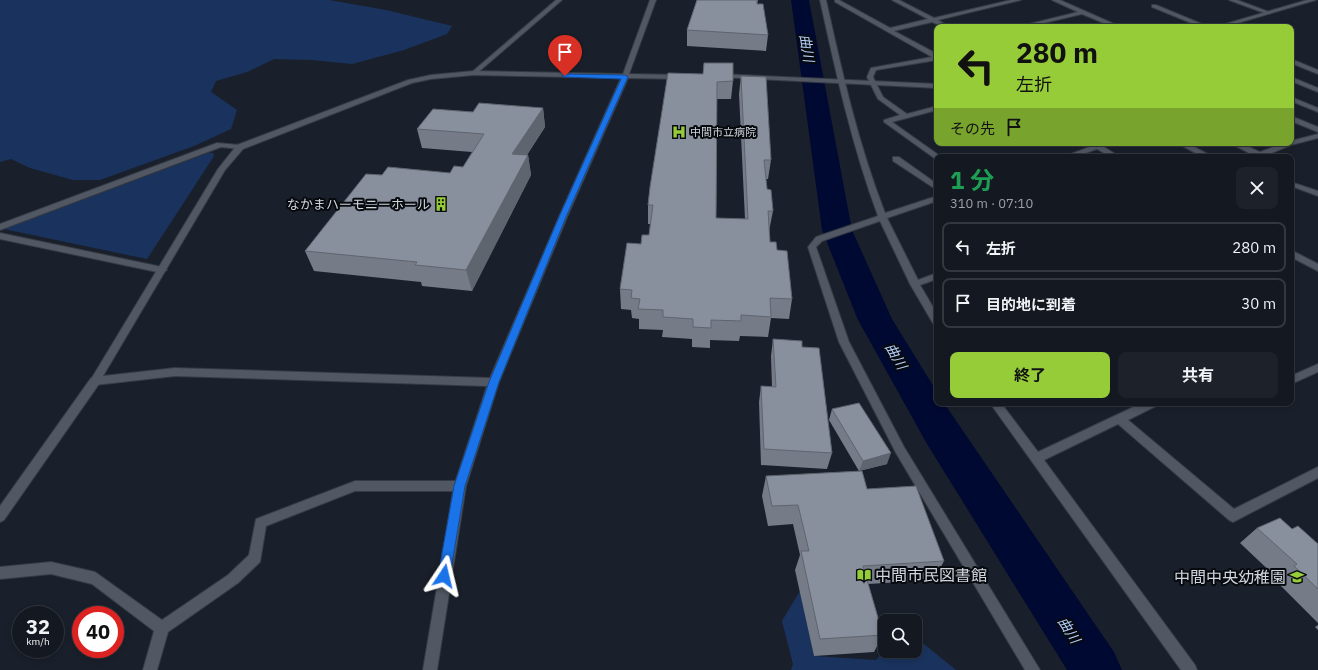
<!DOCTYPE html>
<html lang="ja">
<meta charset="utf-8">
<style>
:root{--surface:#141820;--page:#1d2129;--text:#f1f3f6;--muted:#9da0a5;--line:#33373e;--accent:#97cc39}
body{margin:0;font-family:"IBM Plex Sans","Noto Sans JP",sans-serif;background:var(--page);color:var(--text);height:100vh;display:flex;flex-direction:column;font-size:15px;white-space:nowrap}
*{box-sizing:border-box;margin:0}
p{font-size:13px;color:var(--muted)}
.icon{flex:none;width:22px;height:22px;fill:none;stroke:currentColor;stroke-width:2;stroke-linecap:round;stroke-linejoin:round}
.map{position:relative;flex:1;overflow:hidden}
.panel{position:absolute;left:934px;top:154px;width:360px;height:252px;display:flex;flex-direction:column;background:var(--surface);border-radius:8px;box-shadow:0 2px 6px #0003,0 0 0 1px var(--line)}
.panel>*{flex:none}
.top-card{position:absolute;left:934px;top:24px;width:360px;height:122px;border-radius:8px;box-shadow:0 2px 6px #0003,0 0 0 1px var(--line);background:#97cc39;color:#111;overflow:hidden}
.buttons{position:absolute;left:878px;top:614px;display:grid;gap:8px}
.buttons a{display:grid;place-items:center;width:44px;height:44px;border-radius:8px;background:var(--surface);box-shadow:0 2px 6px #0003,0 0 0 1px var(--line);font-size:20px}
.speed{position:absolute;left:12px;top:606px;display:flex;gap:8px;font-size:20px;font-weight:700;text-align:center}
.speed>*{display:grid;place-content:center;width:52px;height:52px;border-radius:50%;background:var(--surface);box-shadow:0 2px 6px #0003,0 0 0 1px var(--line);line-height:1}
.speed small{font-size:10px;font-weight:400}
.speed .limit{border:6px solid #d22;background:#fff;color:#111}
.pin{position:absolute;display:grid;place-items:center;width:34px;height:34px;color:#fff;margin:-41px -17px;border-radius:50% 50% 50% 0;rotate:-45deg;box-shadow:0 0 4px #0007}
.pin .icon{rotate:45deg}
.me{position:absolute;width:44px;margin:-22px;rotate:10deg;stroke-linejoin:round;filter:drop-shadow(0 0 3px #0008)}
.turn{display:flex;align-items:center;gap:14px;height:84px;padding:0 16px;font-size:18px}
.turn .icon{width:52px;height:52px;stroke-width:2.5}
.turn b{display:block;font-size:28px;line-height:34px}
.then{display:flex;align-items:center;height:38px;padding:0 16px;background:#0003;gap:8px;font-size:15px}
.round{display:grid;place-items:center;flex:none;width:42px;height:42px;border-radius:8px;background:var(--page)}
.overview{display:flex;align-items:center;justify-content:space-between;height:68px;padding:0 16px}
h1{font-size:24px;font-weight:700;line-height:30px;color:#1e9e55}
.primary-button{display:flex;gap:8px;margin-top:auto;padding:8px 16px}
.primary-button a{flex:1;height:46px;border-radius:8px;background:var(--accent);color:#111;font-size:16px;font-weight:700;line-height:46px;text-align:center}
.primary-button a+a{background:var(--page);color:var(--text)}
ul{padding:0;list-style:none}
li{display:flex;align-items:center;gap:12px;height:50px;margin:0 8px 6px;padding:0 8px;border:2px solid var(--line);border-radius:8px}
li div{flex:1}
li b{display:block;font-size:15px}
li em{font-style:normal}
.map>svg:first-child{display:block}
.green{fill:#1a335e}
.lines{fill:none;stroke-linecap:round;stroke-linejoin:round}
.river{fill:#000932;fill-rule:evenodd}
.street-casing{stroke:#363b43;stroke-width:2}
.secondary-casing{stroke:#363b43;stroke-width:2}
.street{fill:#515864;fill-rule:evenodd}
.secondary{fill:#515864;fill-rule:evenodd}
.wall{fill:#757c88}
.shaded-wall{fill:#5f656f}
.building{fill:#88909e;stroke:#5f656f}
.route{fill:#1a73e8;stroke:#114b97}
.labels{text-anchor:middle;stroke-width:4;stroke-linejoin:round;paint-order:stroke}
.far-poi-label{font-size:11px;fill:#d1d6dd;stroke:#070a0e;text-anchor:start}
.poi-label{font-size:13px;fill:#d1d6dd;stroke:#070a0e;text-anchor:end}
.water-label{font-size:14px;font-style:italic;fill:#b3cdf9;stroke:#070a0e}
.near-poi-label{font-size:16px;fill:#d1d6dd;stroke:#070a0e;text-anchor:start}
</style>
<div class="map">
<svg width="1318" height="670" viewBox="0 0 1318 670">
<rect width="100%" height="100%" fill="#1a202b"/>
<g class="green">
<path d="M0,0H329L386,10L452,26L447,34L404,50L352,64L312,60L274,59L247,72L216,81L211,92L237,110L231,129L194,146L100,180H73L30,168L11,159L0,162Z"/>
<path d="M208,153H213L214,156L147,259L4,229Z"/>
<path d="M800,591L814,656L876,660L885,650L915,651V637L956,670H791L793,664L782,621Z"/>
</g>
<g class="lines">
<path class="river" d="M791,0H809L852,230L892,319L937,392V403H944L1114,652L1122,670H1067L927,444L858,320L822,230Z"/>
<defs>
<g id="street">
<path d="M556,0H562L476,74H472V72Z"/>
<path d="M820,0H826C842,72 858,144 885,213L937,196V201L887,218L918,280L937,273V279L920,285L937,314V326L934,325L910,284L880,221L822,241L816,247L849,342L904,447L1040,670H1025L896,453L839,342L808,247L816,237L878,216C852,146 836,73 820,0Z"/>
<path d="M835,0H839L890,28L928,19L892,0H899L934,18L1011,0H1021L938,20L950,27H943L932,22L894,31L937,54V60L876,70L873,77L883,97L907,114L937,106V110L892,122L940,156L937,157V160L884,122V120L900,115L878,99L867,77L871,68L932,57L835,2Z"/>
<path d="M1052,0H1060L1121,27H1113L1082,14L1027,27H1017L1078,12Z"/>
<path d="M1229,0H1237L1272,13L1267,14Z"/>
<path d="M1152,5H1156L1209,27H1201L1152,7Z"/>
<path d="M1291,59L1318,70V74L1291,63Z"/>
<path d="M1291,77L1318,88V92L1291,81Z"/>
<path d="M1291,97L1318,108V112L1291,101Z"/>
<path d="M1291,116L1318,127V132L1291,121Z"/>
<path d="M1318,134V138L1291,145L1262,157H1251L1253,155L1230,143H1240L1260,152L1284,143H1291V141Z"/>
<path d="M217,143L240,145L244,147L240,149L221,147L0,230V224Z"/>
<path d="M1092,143H1113L1104,147L1120,157H1111L1097,149L1074,157H1063L1092,146Z"/>
<path d="M1177,143H1187L1213,157H1203Z"/>
<path d="M893,157H899L937,184V190L893,161Z"/>
<path d="M1291,182L1318,191V196L1291,186Z"/>
<path d="M0,233L162,267L167,270L162,273L0,239Z"/>
<path d="M1291,250L1318,264V271L1291,257Z"/>
<path d="M1318,364V372L1291,384V376Z"/>
<path d="M95,377L99,378L100,381L99,384L4,520L0,522V506L91,378Z"/>
<path d="M990,403H1001L1038,452L1142,403H1157L1156,406L1128,420L1234,509L1318,467V478L1233,522L1229,520L1118,424L1044,460L1195,665L1197,670H1181Z"/>
<path d="M355,481H460L464,482L466,486L464,490L460,491H355L266,526L260,562L238,583L168,632L157,670H143L154,631L92,584L51,574L0,579V567L51,562L95,572L162,620L228,575L249,555L256,519Z"/>
</g>
<g id="secondary">
<path d="M650,0H656L629,74L681,75L684,77L681,79L628,78L567,217L499,382L466,486L437,670H423L454,486L487,386L175,376L95,385L91,384L90,381L218,169L237,145L408,80L431,75L474,71L623,74ZM474,75L621,78L559,217L490,378L175,368L103,376L225,170L243,149L412,83L431,79Z"/>
<path d="M1307,0H1316L1224,27H1215Z"/>
<path d="M719,74L937,84V88L717,77V75Z"/>
</g>
</defs>
<use href="#street" class="street-casing"/>
<use href="#secondary" class="secondary-casing"/>
<use href="#street" class="street"/>
<use href="#secondary" class="secondary"/>
</g>
<g class="wall">
<path d="M697,0H758L757,4L768,35L766,51L687,46V30Z"/>
<path d="M703,74L733,81L731,99H717L716,218L745,219L739,94L741,76L771,160L768,179H766L767,189L773,211L769,231L770,242L777,250L792,299L789,319L771,318L768,337L740,336L739,341L710,340V348L692,347V339L662,337L663,330L639,329V319L632,318L631,310L621,309L620,289L641,244L649,235L650,224H648V205Z"/>
<path d="M543,108L545,127L527,155H528L531,175L472,291L422,286L421,282L314,271L305,251L382,175L450,173L463,167L472,152L422,148L417,129L473,112Z"/>
<path d="M773,339L802,347L832,453L827,469L761,465L759,402L761,386L772,387L771,356Z"/>
<path d="M832,409L887,464L859,471L829,420Z"/>
<path d="M766,476L867,489L944,561L934,580L868,584L883,635L874,652L814,656L795,570L800,555L793,524L768,526L762,496Z"/>
<path d="M1257,528L1292,529L1318,544V623L1276,581L1278,579L1240,543Z"/>
<path d="M1318,625V630L1315,627Z"/>
</g>
<g class="shaded-wall">
<path d="M543,108L545,127L515,173L512,154Z"/>
<path d="M528,155L531,175L472,291L466,270Z"/>
<path d="M891,453L887,464L859,471L863,461Z"/>
</g>
<g class="building">
<path d="M697,0H757V4H763L768,35L687,30Z"/>
<path d="M704,63H733V81L717,82L716,218L748,219L741,76L766,77L771,160H764L767,189L771,190L773,211H768L770,242H776L777,250L787,251L792,299L770,298L771,317L741,315V321L711,320V328L693,327V319L663,317V310L638,309L640,299L631,298L632,290L620,289L627,243L641,244L642,235H649L653,205H648L650,187L668,73L703,74Z"/>
<path d="M479,103L543,108L512,154L528,155L466,270L415,265L417,262L305,251L366,174L382,175L388,167L450,173L454,166L463,167L484,134L417,129L433,109L473,112Z"/>
<path d="M773,339L802,341V347L819,348L832,453L764,449L761,386L776,387Z"/>
<path d="M859,403L891,453L863,461L832,409Z"/>
<path d="M862,471L867,489L916,486L944,561L863,566L883,635L820,639L801,551H809L798,505L772,506L766,476Z"/>
<path d="M1280,518L1292,529L1298,526L1318,544V589L1294,566L1297,564L1257,528Z"/>
</g>
<path class="route" d="M565,74L625,75L628,77L566,217L499,382L465,486L450,576L448,580L444,582L440,580L438,576L454,486L489,382L559,217L621,79L563,77L562,76Z"/>
<defs>
<symbol id="hospital-bare" viewBox="-9 -9 18 18"><path d="M-5-5h3v3.5h4V-5h3V5h-3V1.5h-4V5h-3Z" fill="#97cc39" stroke="#070a0e" stroke-width="2.5" paint-order="stroke"/></symbol>
<symbol id="building-bare" viewBox="-9 -9 18 18"><path d="M-4-6H4V6H1V3H-1V6H-4ZM-2.5-4.3h1.7v1.8h-1.7ZM.8-4.3h1.7v1.8H.8ZM-2.5-1h1.7V.8h-1.7ZM.8-1h1.7V.8H.8Z" fill="#97cc39" stroke="#070a0e" stroke-width="2.5" paint-order="stroke"/></symbol>
<symbol id="library-bare" viewBox="-9 -9 18 18"><path d="M-6-4Q-3-5.5-.7-3.5V5Q-3 3-6 4ZM6-4Q3-5.5 .7-3.5V5Q3 3 6 4Z" fill="#97cc39" stroke="#070a0e" stroke-width="2.5" paint-order="stroke"/></symbol>
<symbol id="school-bare" viewBox="-9 -9 18 18"><path d="M0-5L7-2L0 1L-7-2ZM-4 1L0 2.5L4 1V4Q0 6-4 4Z" fill="#97cc39" stroke="#070a0e" stroke-width="2.5" paint-order="stroke"/></symbol>
</defs>
<g fill-rule="evenodd">
<use href="#hospital-bare" x="669" y="122" width="20" height="20"/>
<use href="#building-bare" x="431" y="194" width="20" height="20"/>
<use href="#library-bare" x="854" y="565" width="20" height="20"/>
<use href="#school-bare" x="1287" y="567" width="20" height="20"/>
</g>
<g class="labels">
<g class="far-poi-label">
<text x="690" y="136">中間市立病院</text>
</g>
<g class="poi-label">
<text x="430" y="209">なかまハーモニーホール</text>
</g>
<g class="water-label">
<text transform="translate(807 48) rotate(81)" y="5">曲川</text>
<text transform="translate(896 356) rotate(60)" y="5">曲川</text>
<text transform="translate(1069 630) rotate(57)" y="5">曲川</text>
</g>
<g class="near-poi-label">
<text x="875" y="581">中間市民図書館</text>
<text x="1286" y="583" text-anchor="end">中間中央幼稚園</text>
</g>
</g>
</svg>
<div class="buttons">
<a><svg class="icon" aria-label="search" viewBox="0 0 24 24"><circle cx="10" cy="10" r="6"/><path d="M15 15l6 6"/></svg></a>
</div>
<div class="speed"><div>32<small>km/h</small></div><div class="limit">40</div></div>
<div class="pin" style="left:565px;top:76px;background:#d93025"><svg class="icon" aria-label="arrive" viewBox="0 0 24 24"><path d="M6 21V4h12l-3 4 3 4H6"/></svg></div>
<svg class="me" style="left:444px;top:576px" viewBox="-20 -20 40 40"><path d="M0-17L14 15 0 8-14 15z" fill="#1a73e8" stroke="#fff" stroke-width="4"/></svg>
<div class="top-card">
<div class="turn"><svg class="icon" aria-label="left" viewBox="0 0 24 24"><path d="M17 20v-9H6M10 6l-5 5 5 5"/></svg><div><b>280 m</b>左折</div></div>
<div class="then">その先<svg class="icon" aria-label="arrive" viewBox="0 0 24 24"><path d="M6 21V4h12l-3 4 3 4H6"/></svg></div>
</div>
<section class="panel">
<div class="overview"><div><h1>1 分</h1><p>310 m · 07:10</p></div><a class="round"><svg class="icon" aria-label="close" viewBox="0 0 24 24"><path d="M6 6l12 12M18 6L6 18"/></svg></a></div>
<ul>
<li><svg class="icon" aria-label="left" viewBox="0 0 24 24"><path d="M17 20v-9H6M10 6l-5 5 5 5"/></svg><div><b>左折</b></div><em>280 m</em></li>
<li><svg class="icon" aria-label="arrive" viewBox="0 0 24 24"><path d="M6 21V4h12l-3 4 3 4H6"/></svg><div><b>目的地に到着</b></div><em>30 m</em></li>
</ul>
<div class="primary-button"><a>終了</a><a>共有</a></div>
</section>
</div>
